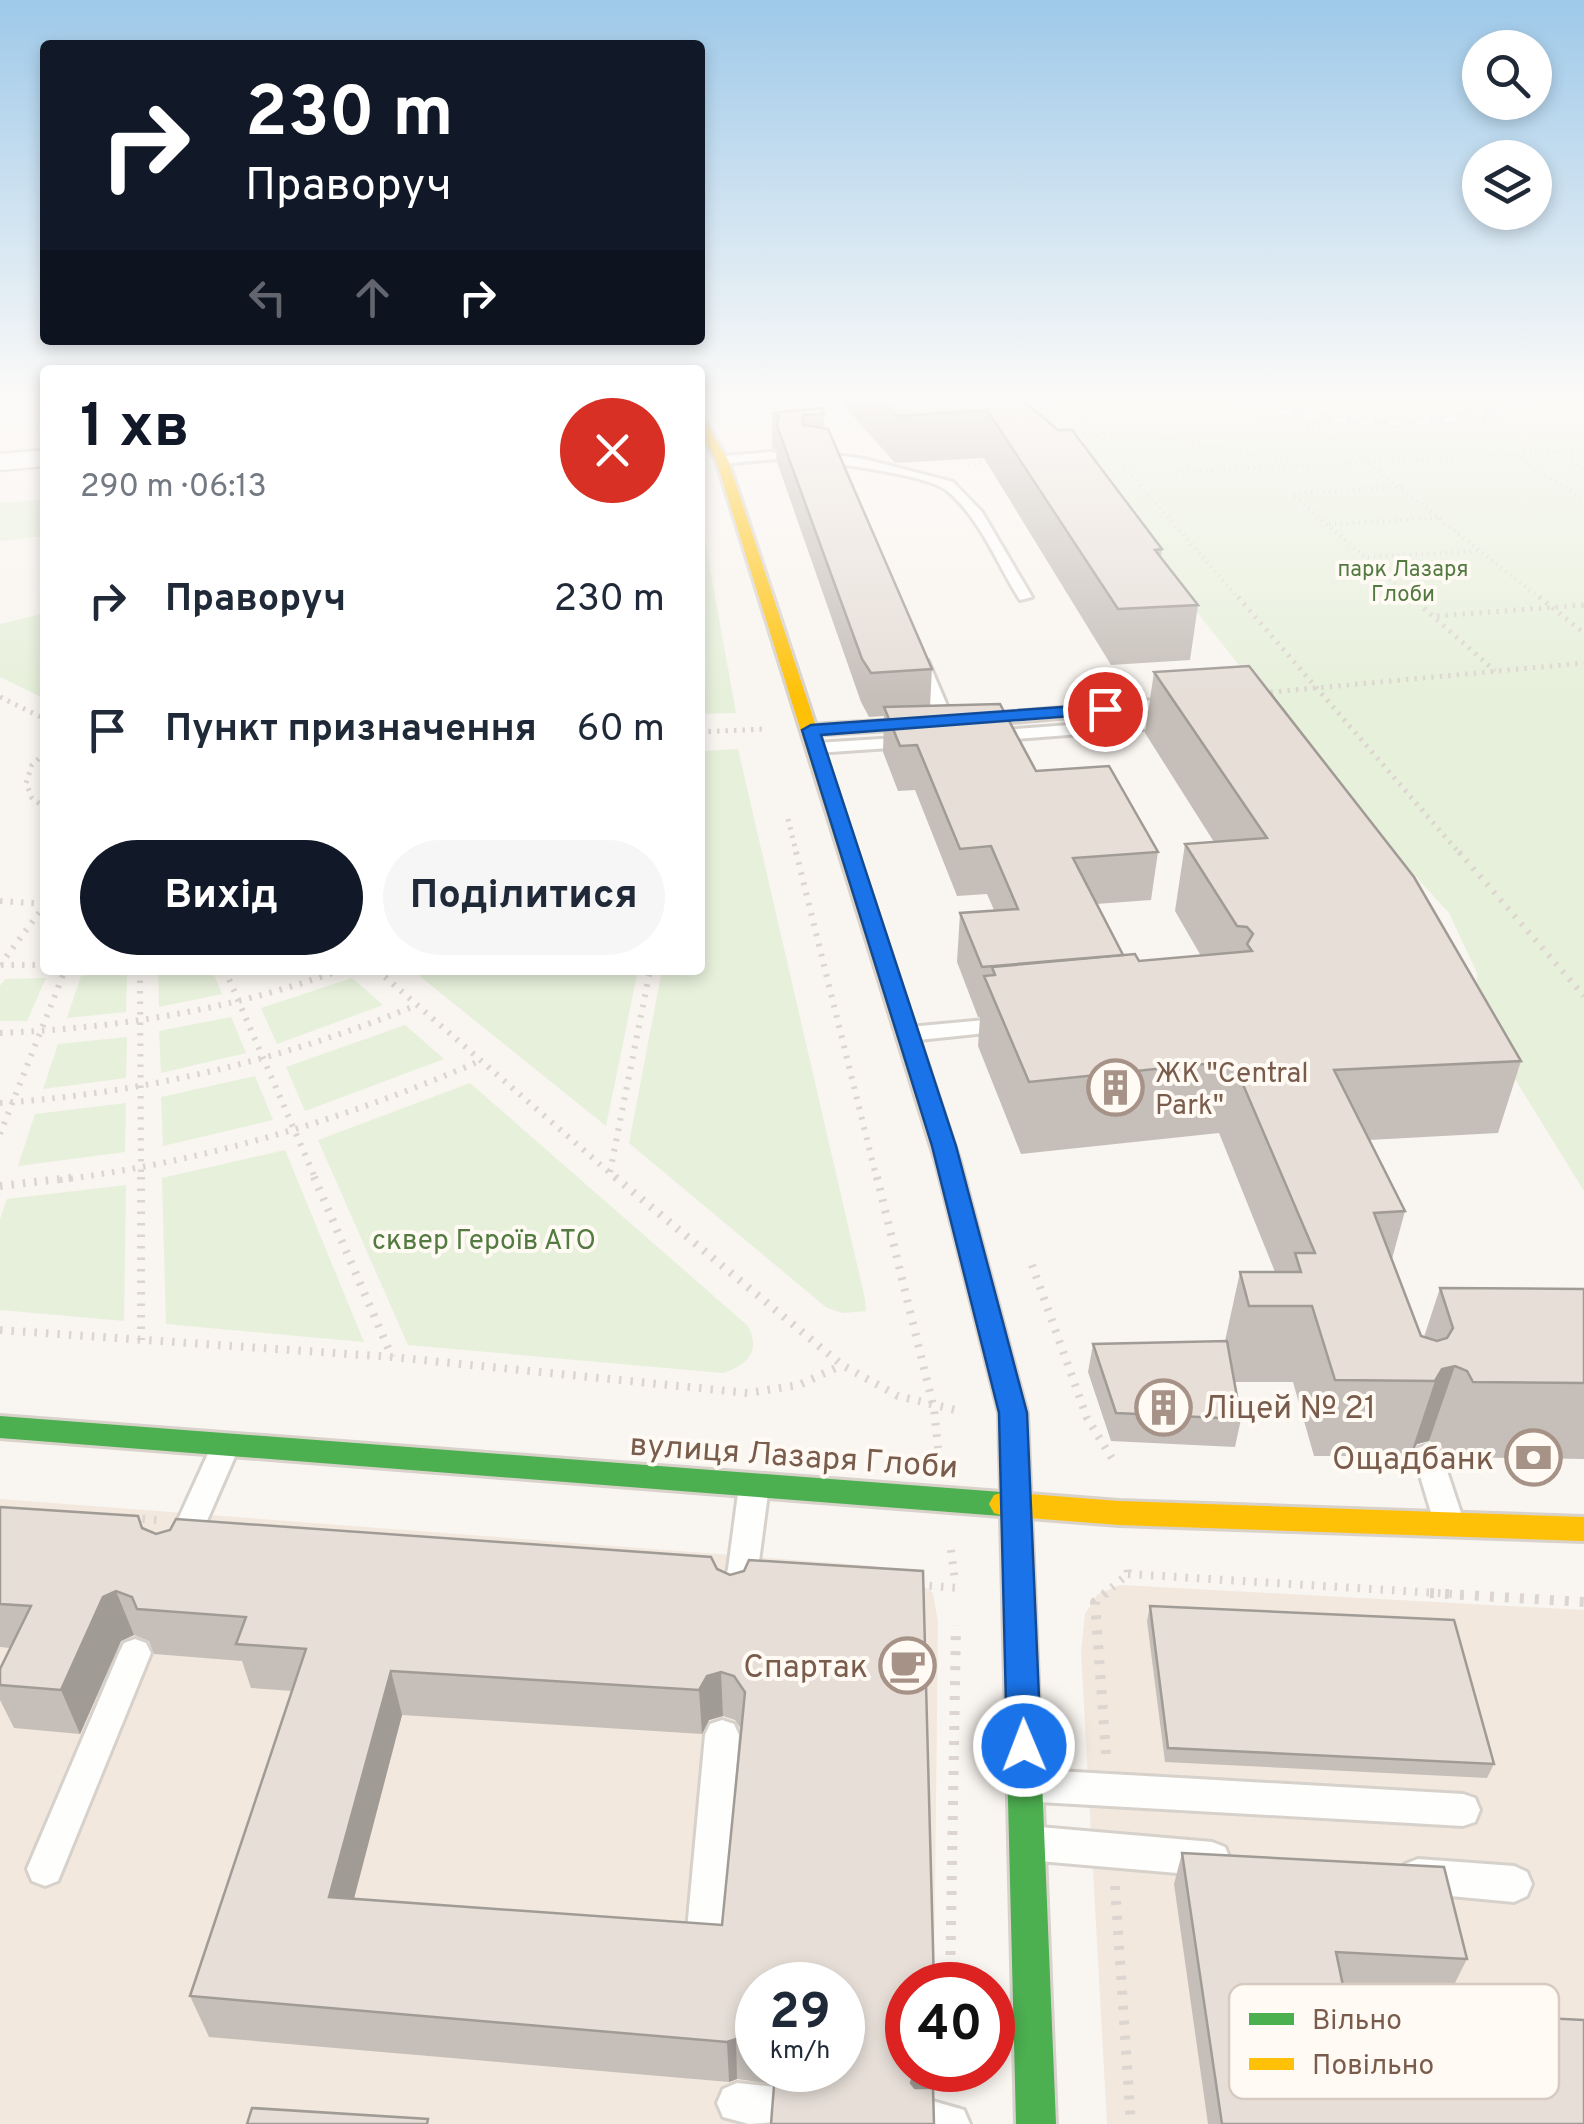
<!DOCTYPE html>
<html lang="uk">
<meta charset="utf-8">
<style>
:root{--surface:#fff;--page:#f6f6f7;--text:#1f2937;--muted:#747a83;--accent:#111827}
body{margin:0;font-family:Overpass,sans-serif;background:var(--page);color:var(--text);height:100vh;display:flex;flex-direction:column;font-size:38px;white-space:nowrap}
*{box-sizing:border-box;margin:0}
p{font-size:32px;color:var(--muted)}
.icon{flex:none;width:55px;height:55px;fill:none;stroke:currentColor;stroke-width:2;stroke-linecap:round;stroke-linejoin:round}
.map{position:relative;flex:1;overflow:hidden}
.side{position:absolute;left:40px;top:365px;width:665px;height:610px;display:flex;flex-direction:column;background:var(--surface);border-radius:10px;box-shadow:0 5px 15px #0003}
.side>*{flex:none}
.hud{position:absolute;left:40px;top:40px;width:665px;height:305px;border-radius:10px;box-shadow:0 5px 15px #0003;background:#111827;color:#fff;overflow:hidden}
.fabs{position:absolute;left:1462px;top:30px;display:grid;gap:20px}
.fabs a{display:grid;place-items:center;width:90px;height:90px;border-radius:50%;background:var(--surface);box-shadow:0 5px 15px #0003;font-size:50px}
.speed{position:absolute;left:735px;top:1962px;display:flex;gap:20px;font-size:50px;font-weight:700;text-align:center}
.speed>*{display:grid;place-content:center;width:130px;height:130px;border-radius:50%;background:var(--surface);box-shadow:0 5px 15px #0003;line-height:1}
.speed small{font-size:25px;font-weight:400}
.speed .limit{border:15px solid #d22;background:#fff;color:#111}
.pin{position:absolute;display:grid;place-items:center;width:85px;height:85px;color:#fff;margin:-42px;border:5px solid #fff;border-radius:50%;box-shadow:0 2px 10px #0007}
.me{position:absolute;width:110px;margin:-55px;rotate:359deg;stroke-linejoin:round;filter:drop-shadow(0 0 8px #0008)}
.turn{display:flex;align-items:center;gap:35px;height:210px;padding:0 40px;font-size:45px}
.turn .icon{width:130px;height:130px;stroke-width:2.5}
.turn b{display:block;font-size:70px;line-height:85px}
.lanes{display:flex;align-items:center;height:95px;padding:0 40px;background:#0003;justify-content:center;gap:50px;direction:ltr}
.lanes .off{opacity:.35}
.round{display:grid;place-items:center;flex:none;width:105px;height:105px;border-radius:52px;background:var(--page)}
.head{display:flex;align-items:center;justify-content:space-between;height:170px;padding:0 40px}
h1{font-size:60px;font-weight:700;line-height:75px;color:var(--accent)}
.cta{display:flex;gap:20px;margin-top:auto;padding:20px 40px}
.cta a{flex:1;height:115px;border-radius:60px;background:var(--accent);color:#fff;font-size:40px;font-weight:700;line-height:115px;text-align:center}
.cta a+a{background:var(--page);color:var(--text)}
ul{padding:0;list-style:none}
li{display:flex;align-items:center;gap:30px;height:130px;padding:0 40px}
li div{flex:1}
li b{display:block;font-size:38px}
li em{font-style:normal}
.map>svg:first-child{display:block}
.residential{fill:#f2e8de;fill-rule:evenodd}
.green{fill:#e7f0db}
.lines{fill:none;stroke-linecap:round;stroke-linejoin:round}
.lane-casing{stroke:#d7d1cb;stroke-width:6}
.street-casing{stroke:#d7d1cb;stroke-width:5}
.fast-casing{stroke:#d9d2cb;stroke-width:6}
.slow-casing{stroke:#d9d2cb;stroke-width:6}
.path-far4{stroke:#dcd5d0;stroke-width:4;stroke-dasharray:1 5;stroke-linecap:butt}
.path-far3{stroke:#dcd5d0;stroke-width:5;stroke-dasharray:2.5 6;stroke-linecap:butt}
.path-far2{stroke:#dcd5d0;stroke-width:6;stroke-dasharray:2.5 8;stroke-linecap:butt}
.path-far1{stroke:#dcd5d0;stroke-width:8;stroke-dasharray:2.5 9;stroke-linecap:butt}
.path{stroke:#dcd5d0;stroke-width:10;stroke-dasharray:4 11;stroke-linecap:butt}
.lane{fill:#fefefd;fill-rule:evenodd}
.street{fill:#fefefd;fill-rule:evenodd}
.fast{fill:#4caf50;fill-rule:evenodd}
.slow{fill:#ffc107;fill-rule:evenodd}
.rail-casing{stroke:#e6e3e7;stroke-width:8}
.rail{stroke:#fffaf3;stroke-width:5;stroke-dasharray:14;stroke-linecap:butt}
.wall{fill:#c6bfb9;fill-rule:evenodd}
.shaded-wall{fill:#a19b96}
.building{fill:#e6ded7;stroke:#a19b96;stroke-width:2.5;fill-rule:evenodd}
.route{fill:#1a73e8;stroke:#114b97;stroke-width:2.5}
.labels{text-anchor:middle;stroke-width:8;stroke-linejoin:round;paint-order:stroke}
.far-park-label{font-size:22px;fill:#537a41;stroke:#fffaf3}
.poi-label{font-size:28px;fill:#7a5c4d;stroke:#fffaf3;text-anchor:start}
.park-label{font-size:28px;fill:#537a41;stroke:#fffaf3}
.near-poi-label{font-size:32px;fill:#7a5c4d;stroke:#fffaf3;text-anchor:end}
.near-street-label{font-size:32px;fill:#7a5c4d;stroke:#fffaf3}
.key{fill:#fffaf3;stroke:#d7cbc1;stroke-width:2.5}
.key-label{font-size:28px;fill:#7a5c4d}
</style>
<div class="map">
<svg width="1584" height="2124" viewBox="0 0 1584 2124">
<rect width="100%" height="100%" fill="#f9f5f0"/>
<g class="residential">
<path d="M0,1499L874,1566L907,1573L933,1593L938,1622L934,1985H908V2070H933V2124H0ZM758,1985H842V2070H758Z"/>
<path d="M1120,1585L1584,1610V2124H1107L1081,1652L1085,1614L1097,1595Z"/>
</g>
<g class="green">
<path d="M1060,399H1584V1191L1478,1019L1477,973L1449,913L1307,757L1255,685L1061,442L1014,404L1062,403Z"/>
<path d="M45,499V536L0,541V503Z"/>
<path d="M700,512L736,713L700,714Z"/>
<path d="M45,613V699L0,677V624Z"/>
<path d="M738,749L865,1299L866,1311L843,1313L827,1308L629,1143L662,970H700L703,751Z"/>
<path d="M158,970H212L222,994L159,1007Z"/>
<path d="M412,970H638L606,1126Z"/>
<path d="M127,971L126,1012L67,1018L81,976Z"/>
<path d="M46,978L27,1021H0V986L5,979Z"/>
<path d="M352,978L383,1005L277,1044L261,1008Z"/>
<path d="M231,1017L246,1053L161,1073L159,1031Z"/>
<path d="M405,1025L444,1059L305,1111L286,1067Z"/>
<path d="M127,1037L126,1078L43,1089L58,1044Z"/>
<path d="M255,1076L273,1120L163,1146L161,1097Z"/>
<path d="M470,1083L748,1326C761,1352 747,1365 723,1373L408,1345L318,1140Z"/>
<path d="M126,1103L125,1152L18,1166L35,1114Z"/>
<path d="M285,1150L364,1342L166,1324L162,1178Z"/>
<path d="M126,1185L124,1321L0,1310V1219L7,1199Z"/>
</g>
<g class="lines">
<defs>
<g id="lane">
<path d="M772,452L776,453V459L722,464L716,460L722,456Z"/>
<path d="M814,452L864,459L953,482L982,512L1032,597L1020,600C997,564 980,517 946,490C925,474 839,465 810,459V453Z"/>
<path d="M914,658L928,661L954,722L952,726H940L938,722L912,661Z"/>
<path d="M1179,698L1187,703L1185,707L977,725L969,720L977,715Z"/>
<path d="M1177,717L1185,722L1183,726L990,741L981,736L990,731Z"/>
<path d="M915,719L923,724L921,728L811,735L802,730L811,725Z"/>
<path d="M913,737L919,738V746L816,753L807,748L816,743Z"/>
<path d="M1007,1018L1018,1025L1015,1030L909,1041L898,1034L909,1027Z"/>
<path d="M226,1434L236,1437L240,1445L196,1546L192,1555L181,1559L170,1555L166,1546L212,1445L216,1437Z"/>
<path d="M1428,1445L1438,1448L1442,1456L1463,1519L1459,1528L1448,1531L1437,1528L1433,1519L1414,1456L1418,1448Z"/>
<path d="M754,1474L764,1478L769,1486L758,1569L745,1609L734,1613L723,1609L718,1600L728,1569L739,1486L744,1478Z"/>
<path d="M135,1639L146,1643L151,1653L58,1881L45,1886L32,1881L27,1869L119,1653L124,1643Z"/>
<path d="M722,1720L734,1724L739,1735L723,1930L718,1943L705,1948L692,1943L687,1930L705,1735L710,1724Z"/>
<path d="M1039,1770L1463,1794L1475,1798L1480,1810L1475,1822L1463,1826L1039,1802L1027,1797L1022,1786L1027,1775Z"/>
<path d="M1039,1827L1212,1842L1225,1847L1230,1859L1225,1871L1212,1876L1039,1861L1027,1856L1021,1844L1027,1832Z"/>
<path d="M1418,1859L1514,1866L1527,1872L1532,1884L1527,1896L1514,1902L1418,1893L1405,1888L1400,1876L1405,1864Z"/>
<path d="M737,2083L776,2087L790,2093L796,2107L790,2121L749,2124L723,2117L717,2103L723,2089Z"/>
<path d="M929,2100L964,2110L970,2124H911L915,2106Z"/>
</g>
<path id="street" d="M45,450V466L0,470V454Z"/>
<path id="fast" d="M948,1154L960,1162L1027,1413L1056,2124H1016L1001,1516L0,1438V1416L1001,1492L999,1413L936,1162Z"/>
<g id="slow">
<path d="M700,418L706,422L728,460L960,1162L957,1168L948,1170L936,1162L716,460L700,433Z"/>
<path d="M1004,1492L1119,1501L1584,1517V1541L1119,1525L1004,1516L994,1513L989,1504L994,1495Z"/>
</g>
</defs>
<use href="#lane" class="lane-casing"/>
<use href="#street" class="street-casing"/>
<use href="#fast" class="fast-casing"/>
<use href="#slow" class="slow-casing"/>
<g class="path-far4">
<path d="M1065,399L1240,600"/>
<path d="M1179,399L1306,425L1345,444L1542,600"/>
<path d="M1293,399L1306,425L1465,424L1485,420"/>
<path d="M1453,399L1485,420"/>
<path d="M1071,434L1096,433"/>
<path d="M1098,436L1137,433L1290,462"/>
<path d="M1556,452L1584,470"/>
<path d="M1536,453L1485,420L1564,399"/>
<path d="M1515,455L1584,500"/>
<path d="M968,465L995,462"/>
<path d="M1176,472L1584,451"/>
<path d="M1402,487L1292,494L1414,600"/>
<path d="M1329,524L1440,518"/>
<path d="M1368,557L1479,551"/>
</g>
<g class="path-far3">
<path d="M1238,597L1461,855"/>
<path d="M1411,597L1495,671"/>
<path d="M1539,597L1584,633"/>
<path d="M1437,616L1584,605"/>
<path d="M1262,693L1584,663"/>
<path d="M0,697L45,719"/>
<path d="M700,732L764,729"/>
<path d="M45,753L32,765L26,783L32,798L45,808"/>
<path d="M788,819L797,855"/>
</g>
<g class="path-far2">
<path d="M796,852L877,1180"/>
<path d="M1459,852L1584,996"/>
<path d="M0,901L45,904"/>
<path d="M0,965L45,905"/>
<path d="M1,965H45"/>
<path d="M140,970L141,1180"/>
<path d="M225,970L316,1180"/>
<path d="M377,970L618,1180"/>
<path d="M0,1033C118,1028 230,1010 341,970"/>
<path d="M0,1103C146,1093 282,1060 417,1005"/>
<path d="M0,1134L65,970"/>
<path d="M610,1172L650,970"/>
<path d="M60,1180C207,1161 346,1119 482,1060"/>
</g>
<g class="path-far1">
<path d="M141,1177V1340"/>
<path d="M314,1177L392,1357"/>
<path d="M615,1177L842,1365L898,1396L960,1411"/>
<path d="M877,1177L934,1409L938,1448"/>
<path d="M0,1186L78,1177"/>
<path d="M1032,1265L1087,1418L1113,1460"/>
<path d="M0,1330L392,1357L748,1393L799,1385L842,1365"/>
<path d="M131,1518L158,1520"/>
<path d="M951,1550L955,1582"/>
<path d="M1128,1574L1470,1595"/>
<path d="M918,1585L960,1588"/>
<path d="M1103,1595L1128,1574L1127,1562"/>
</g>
<g class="path">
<path d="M1430,1593L1584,1602"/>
<path d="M1106,1754L1095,1602L1106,1593"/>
<path d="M1115,1886L1131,2124"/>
<path d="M950,1985L956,1625"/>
</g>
<use href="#lane" class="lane"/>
<use href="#street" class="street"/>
<use href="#fast" class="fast"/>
<use href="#slow" class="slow"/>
<defs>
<path id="rail" d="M1222,399C1321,421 1431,439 1527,399"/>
</defs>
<use href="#rail" class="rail-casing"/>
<use href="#rail" class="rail"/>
</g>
<g class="wall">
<path d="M838,399H1021L1162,549L1161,558L1198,605L1190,660L1111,665L984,458L895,463Z"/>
<path d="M772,413L824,414V429L932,669L930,706L1036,771L1158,852L1151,900L1096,904L1123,956L1139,961L1201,956L1175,911L1185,844L1214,842L1145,733L1154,672L1521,1061L1498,1133L1369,1140L1405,1211L1392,1259L1421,1336L1424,1337L1440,1288L1584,1289V1459L1447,1457L1441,1446L1429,1441L1417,1444L1410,1456H1314L1293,1382H1235L1241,1419L1235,1447L1111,1441L1088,1372L1093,1344L1225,1341L1240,1272H1275L1219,1133L1021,1154L978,1046L980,1017H978L957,962L960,913L994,910L987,894L957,896L915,790L898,791L883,752L884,716L869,717L861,702L777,462V450L772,448Z"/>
<path d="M0,1507L143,1528L156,1534L711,1557L908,2070L780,2085L737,2079L729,2082L209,2037L190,1996L292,1691L251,1688L242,1661L154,1654L149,1641L134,1635L121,1641L80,1734L14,1728L0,1700V1669L10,1648L0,1647ZM402,1715L702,1734L709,1720L723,1716L735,1720L741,1729L722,1925L354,1899ZM758,1985L842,2070H758Z"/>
<path d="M1150,1606L1494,1764L1487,1778L1165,1762L1147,1621Z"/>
<path d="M1182,1853L1467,1959L1452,1989L1343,1984L1356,2048L1454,2053L1452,2044L1468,2014L1584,2124H1208L1174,1884Z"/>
</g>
<g class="shaded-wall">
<path d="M1455,1366L1429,1441L1417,1444L1410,1456L1435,1381L1442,1369Z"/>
<path d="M116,1591L134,1635L121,1641L80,1734L61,1690L103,1597Z"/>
<path d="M391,1671L402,1715L343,1940L329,1897Z"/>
<path d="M721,1672L723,1716L709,1720L702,1734L699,1690L707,1676Z"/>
<path d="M736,2039L737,2079L729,2082L727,2042Z"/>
<path d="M915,2070H934L931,2097L914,2103L911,2083Z"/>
</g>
<g class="building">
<path d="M881,399H1021L1058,430H1072L1162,549L1155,550L1198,605L1118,609L987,410L897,416Z"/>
<path d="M822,408L824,414L803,415V425L828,429L932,669L871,673L862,659L777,426L779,415L772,413Z"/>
<path d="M1249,666L1414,877L1521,1061L1334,1070L1405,1211L1374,1213L1421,1336L1437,1341L1447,1338L1453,1328L1440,1288L1584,1289V1383L1473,1382L1467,1371L1455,1366L1442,1369L1435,1381L1335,1380L1312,1306H1249L1240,1272H1301L1295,1253H1315L1233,1061L1029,1082L984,976L995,975L992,967L1135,954L1139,961L1252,951L1247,944L1253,934L1247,927L1237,926L1185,844L1267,838L1154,672Z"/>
<path d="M1000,704L1036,771L1109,766L1158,852L1073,858L1123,955L982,967L960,913L1018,909L991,846L960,849L917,745L900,746L884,707Z"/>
<path d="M1227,1341L1241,1419L1116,1413L1093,1344Z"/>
<path d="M0,1507L138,1516L142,1528L156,1534L170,1530L176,1519L711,1557L717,1569L730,1575L744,1571L749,1560L923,1571L934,1985H908V2070H915L911,2083L915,2088H933L934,2124H771L774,2086L794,2082L798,2070H842V1985H758V2041L736,2039L727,2042L190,1996L306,1649L236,1644L246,1617L137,1609L132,1597L116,1591L103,1597L61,1690L0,1685V1669L31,1606L0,1604ZM391,1671L699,1690L707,1676L721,1672L734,1676L745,1692L722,1925L329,1897Z"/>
<path d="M1150,1606L1454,1620L1494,1764L1168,1748Z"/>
<path d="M1182,1853L1444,1867L1467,1959L1336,1952L1356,2048L1477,2054L1468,2014L1584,2020V2124H1222Z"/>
<path d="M252,2108L428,2119L427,2124H247Z"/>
</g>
<linearGradient id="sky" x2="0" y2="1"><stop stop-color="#9ec9e9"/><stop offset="0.57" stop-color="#fcfaf8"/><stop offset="1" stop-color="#fcfaf8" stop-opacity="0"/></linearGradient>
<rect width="1584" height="697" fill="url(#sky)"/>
<path class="route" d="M1105,704L1111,705V713L821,735L956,1146L1027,1413L1041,1746L1036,1758L1024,1762L1012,1758L1007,1746L999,1413L932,1146L802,730L811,725Z"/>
<defs>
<symbol id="building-ring" viewBox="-11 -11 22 22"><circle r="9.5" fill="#fffaf3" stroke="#a69286" stroke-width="1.5"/><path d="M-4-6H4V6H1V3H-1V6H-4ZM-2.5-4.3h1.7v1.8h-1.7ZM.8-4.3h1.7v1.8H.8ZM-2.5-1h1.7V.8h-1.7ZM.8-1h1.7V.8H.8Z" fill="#a69286"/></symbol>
<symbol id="bank-ring" viewBox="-11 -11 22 22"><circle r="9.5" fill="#fffaf3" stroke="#a69286" stroke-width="1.5"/><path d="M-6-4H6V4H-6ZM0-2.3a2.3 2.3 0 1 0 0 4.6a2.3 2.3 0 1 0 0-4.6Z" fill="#a69286"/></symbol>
<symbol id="cafe-ring" viewBox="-11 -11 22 22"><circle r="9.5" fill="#fffaf3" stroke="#a69286" stroke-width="1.5"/><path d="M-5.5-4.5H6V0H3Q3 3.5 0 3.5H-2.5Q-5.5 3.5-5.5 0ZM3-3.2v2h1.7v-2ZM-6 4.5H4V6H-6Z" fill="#a69286"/></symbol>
</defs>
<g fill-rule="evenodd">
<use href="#building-ring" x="1084" y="1056" width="63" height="63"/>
<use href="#building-ring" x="1132" y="1376" width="63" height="63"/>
<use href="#bank-ring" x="1502" y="1426" width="63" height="63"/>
<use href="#cafe-ring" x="876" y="1634" width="63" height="63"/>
</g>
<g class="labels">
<g class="far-park-label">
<text x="1403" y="576">парк Лазаря<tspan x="1403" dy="25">Глоби</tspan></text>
</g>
<g class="poi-label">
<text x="1155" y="1082">ЖК "Central<tspan x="1155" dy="32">Park"</tspan></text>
</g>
<g class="park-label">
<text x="484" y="1249">сквер Героїв АТО</text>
</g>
<g class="near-poi-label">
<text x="1203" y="1418" text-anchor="start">Ліцей № 21</text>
<text x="1494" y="1469">Ощадбанк</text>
<text x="868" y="1677">Спартак</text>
</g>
<g class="near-street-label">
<text transform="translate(794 1455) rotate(4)" y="11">вулиця Лазаря Глоби</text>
</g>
</g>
<rect x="1229" y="1984" width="330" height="115" rx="15" class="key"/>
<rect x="1249" y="2013" width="45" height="12" fill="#4caf50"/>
<rect x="1249" y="2058" width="45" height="12" fill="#ffc107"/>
<g class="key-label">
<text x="1312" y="2029">Вільно</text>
<text x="1312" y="2074">Повільно</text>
</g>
</svg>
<div class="fabs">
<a><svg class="icon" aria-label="search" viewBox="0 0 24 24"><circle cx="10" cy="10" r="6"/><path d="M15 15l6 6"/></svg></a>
<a><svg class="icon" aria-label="layers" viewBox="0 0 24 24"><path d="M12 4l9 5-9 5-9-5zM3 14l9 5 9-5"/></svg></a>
</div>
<div class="speed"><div>29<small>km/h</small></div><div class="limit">40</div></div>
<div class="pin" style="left:1105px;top:709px;background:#d93025"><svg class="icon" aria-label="arrive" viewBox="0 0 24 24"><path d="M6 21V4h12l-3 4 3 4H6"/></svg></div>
<svg class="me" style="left:1024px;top:1746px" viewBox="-20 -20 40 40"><circle r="17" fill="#1a73e8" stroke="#fff" stroke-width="3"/><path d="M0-11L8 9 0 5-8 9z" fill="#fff"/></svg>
<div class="hud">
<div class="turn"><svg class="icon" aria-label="right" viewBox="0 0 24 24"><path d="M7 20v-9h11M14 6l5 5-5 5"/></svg><div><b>230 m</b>Праворуч</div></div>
<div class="lanes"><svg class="icon off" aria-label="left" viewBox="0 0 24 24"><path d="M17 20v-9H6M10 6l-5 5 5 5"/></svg><svg class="icon off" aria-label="ahead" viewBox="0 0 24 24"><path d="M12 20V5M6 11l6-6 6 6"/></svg><svg class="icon" aria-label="right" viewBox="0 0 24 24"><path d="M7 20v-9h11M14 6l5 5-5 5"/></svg></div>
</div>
<section class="side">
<div class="head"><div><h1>1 хв</h1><p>290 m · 06:13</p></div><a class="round" style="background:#d93025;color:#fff"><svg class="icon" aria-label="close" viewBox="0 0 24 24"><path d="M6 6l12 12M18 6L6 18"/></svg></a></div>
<ul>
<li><svg class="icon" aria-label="right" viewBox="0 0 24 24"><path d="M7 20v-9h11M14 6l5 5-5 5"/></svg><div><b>Праворуч</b></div><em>230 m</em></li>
<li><svg class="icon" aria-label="arrive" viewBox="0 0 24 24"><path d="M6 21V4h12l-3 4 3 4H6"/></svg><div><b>Пункт призначення</b></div><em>60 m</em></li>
</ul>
<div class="cta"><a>Вихід</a><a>Поділитися</a></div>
</section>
</div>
